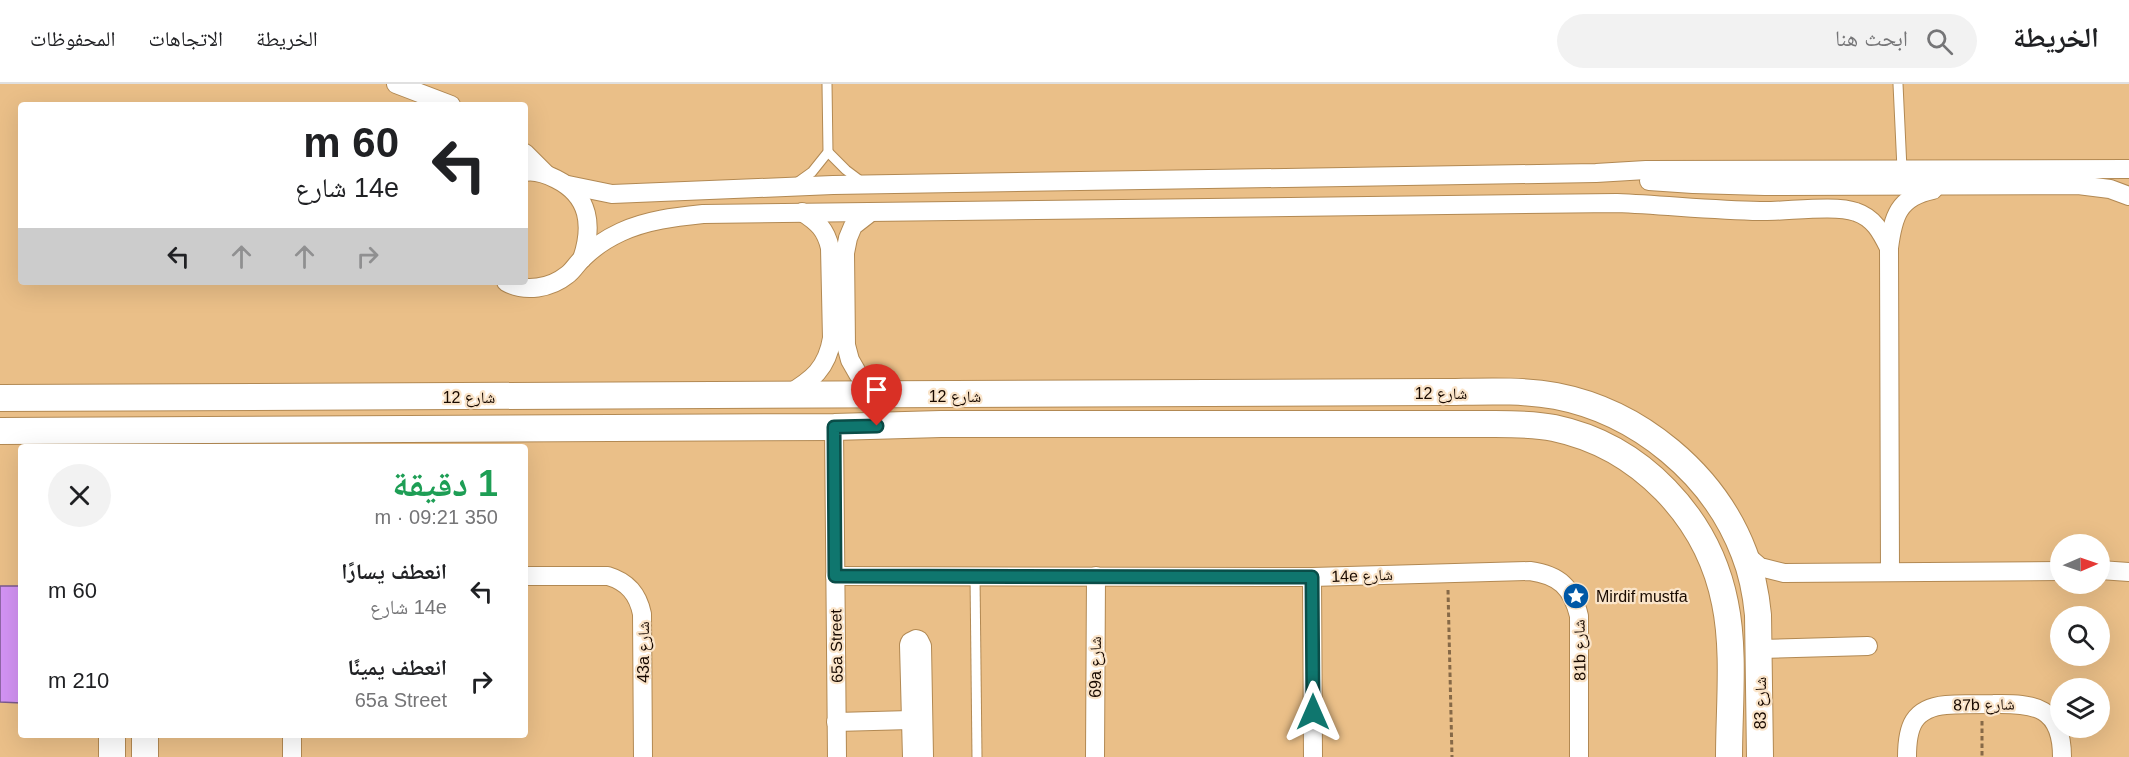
<!DOCTYPE html>
<html lang="ar">
<meta charset="utf-8">
<style>
:root{--surface:#fff;--page:#f2f2f2;--text:#202124;--muted:#757577;--line:#e0e0e0}
body{margin:0;font-family:Helvetica,"Noto Naskh Arabic",sans-serif;background:var(--page);color:var(--text);direction:rtl;height:100vh;display:flex;flex-direction:column;font-size:22px;white-space:nowrap}
*{box-sizing:border-box;margin:0}
p{font-size:20px;color:var(--muted)}
.icon{flex:none;width:33px;height:33px;fill:none;stroke:currentColor;stroke-width:2;stroke-linecap:round;stroke-linejoin:round}
.map{position:relative;flex:1;overflow:hidden;direction:ltr}
.details{position:absolute;left:18px;top:360px;width:510px;height:294px;display:flex;flex-direction:column;background:var(--surface);border-radius:6px;box-shadow:0 6px 24px #0002;direction:rtl}
.details>*{flex:none}
.banner{position:absolute;left:18px;top:18px;width:510px;height:183px;border-radius:6px;box-shadow:0 6px 24px #0002;direction:rtl;background:#fff;color:var(--text);overflow:hidden}
.needle{width:39px;rotate:88deg}
.tools{position:absolute;left:2050px;top:450px;display:grid;gap:12px}
.tools a{display:grid;place-items:center;width:60px;height:60px;border-radius:50%;background:var(--surface);box-shadow:0 6px 24px #0002;font-size:30px}
.pin{position:absolute;display:grid;place-items:center;width:51px;height:51px;color:#fff;margin:-62px -26px;border-radius:50% 50% 50% 0;rotate:-45deg;box-shadow:0 0 6px #0007}
.pin .icon{rotate:45deg}
.me{position:absolute;width:66px;margin:-33px;rotate:0deg;stroke-linejoin:round;filter:drop-shadow(0 0 4px #0008)}
.turn{display:flex;align-items:center;gap:21px;height:126px;padding:0 30px;font-size:27px}
.turn .icon{width:78px;height:78px;stroke-width:2.5}
.turn b{display:block;font-size:42px;line-height:51px}
.lanes{display:flex;align-items:center;height:57px;padding:0 30px;background:#0003;justify-content:center;gap:30px;direction:ltr}
.lanes .off{opacity:.35}
.round{display:grid;place-items:center;flex:none;width:63px;height:63px;border-radius:32px;background:var(--page)}
.overview{display:flex;align-items:center;justify-content:space-between;height:102px;padding:0 30px}
h1{font-size:36px;font-weight:700;line-height:45px;color:#1e9e55}
ul{padding:0;list-style:none}
li{display:flex;align-items:center;gap:18px;height:90px;padding:0 30px}
li div{flex:1}
li b{display:block;font-size:22px}
li em{font-style:normal}
header{display:flex;align-items:center;gap:36px;box-sizing:border-box;height:84px;padding:0 30px;background:var(--surface);border-bottom:2px solid var(--line)}
header strong{font-size:28px}
nav{display:flex;gap:33px;margin-inline-start:auto;font-size:21px}
.search{width:420px;height:54px;background:var(--page);display:flex;align-items:center;gap:15px;box-sizing:border-box;padding:0 21px;border-radius:33px;color:var(--muted);font-size:22px}
.map>svg:first-child{display:block}
.building{fill:#d393f4;stroke:#7b5a8d;stroke-width:1.5}
.lines{fill:none;stroke-linecap:round;stroke-linejoin:round}
.lane-casing{stroke:#b28953;stroke-width:11}
.street-casing{stroke:#b28953;stroke-width:20}
.secondary-casing{stroke:#b28953;stroke-width:28}
.path{stroke:#866947;stroke-width:3;stroke-dasharray:4.5 3;stroke-linecap:butt}
.lane{stroke:#fff;stroke-width:9}
.street{stroke:#fff;stroke-width:18}
.secondary{stroke:#fff;stroke-width:26}
.route-casing{stroke:#0a4d48;stroke-width:15}
.route{stroke:#0f766e;stroke-width:10}
.labels{text-anchor:middle;stroke-width:4.5;stroke-linejoin:round;paint-order:stroke}
.street-label{font-size:16px;fill:#190a00;stroke:#fae4c9}
.poi-label{font-size:16px;fill:#190a00;stroke:#fae4c9;text-anchor:start}
</style>
<header>
<strong>الخريطة</strong>
<div class="search"><svg class="icon" aria-label="search" viewBox="0 0 24 24"><circle cx="10" cy="10" r="6"/><path d="M15 15l6 6"/></svg>ابحث هنا</div>
<nav><a>الخريطة</a><a>الاتجاهات</a><a>المحفوظات</a></nav>
</header>
<div class="map">
<svg width="2129" height="673" viewBox="0 0 2129 673">
<rect width="100%" height="100%" fill="#eabf88"/>
<path class="building" d="M0,502H21V619L0,618Z"/>
<g class="lines">
<defs>
<g id="lane">
<path d="M1898,0L1902,85"/>
<path d="M828,68L846,86L862,98"/>
<path d="M798,98L812,88L828,68L827,0"/>
<path d="M975,492L977,673"/>
</g>
<g id="street">
<path d="M396,0L451,21"/>
<path d="M525,69L546,90"/>
<path d="M525,88C536,86 546,90 556,95C590,112 593,142 582,175"/>
<path d="M1649,97L1693,100L1765,102L2078,101L2110,105L2129,112"/>
<path d="M568,101L612,110L833,101L1596,89L1646,86L2129,85"/>
<path d="M871,128L853,142L848,154L845,169L846,261L850,276L858,290L868,299L887,307"/>
<path d="M506,198C525,209 551,204 567,191C573,187 577,179 583,174C594,163 608,154 621,148C647,136 675,133 703,130L1617,119C1665,121 1712,126 1760,127C1785,128 1835,120 1856,128C1874,134 1881,148 1889,164"/>
<path d="M787,311C812,296 827,285 832,254L830,164C826,146 818,138 802,128"/>
<path d="M834,343L837,673"/>
<path d="M1745,470L1760,483L1784,489L2061,487"/>
<path d="M2100,486L2129,488"/>
<path d="M1890,488L1889,164C1893,133 1898,113 1933,106"/>
<path d="M525,492H608C628,498 638,510 642,530L643,673"/>
<path d="M835,492L1312,493L1530,487C1559,491 1572,503 1579,532V673"/>
<path d="M1312,493L1313,673"/>
<path d="M1760,565L1868,562"/>
<path d="M836,638L911,636"/>
<path d="M292,651V673"/>
<path d="M912,673L909,561L910,558L916,555L919,556L922,562L924,673"/>
<path d="M1095,673L1096,492"/>
<path d="M1907,673C1907,643 1913,624 1946,621C1962,620 1977,620 1993,620C2035,619 2062,623 2062,673"/>
</g>
<g id="secondary">
<path d="M0,314L1437,308C1476,308 1517,305 1556,312C1639,328 1714,390 1744,469C1752,489 1756,510 1758,531L1760,673"/>
<path d="M0,347L834,343L941,340H1495C1514,340 1535,340 1554,344C1640,362 1708,433 1725,519C1735,567 1729,624 1729,673"/>
<path d="M112,651V673"/>
<path d="M145,673V651"/>
</g>
</defs>
<use href="#lane" class="lane-casing"/>
<use href="#street" class="street-casing"/>
<use href="#secondary" class="secondary-casing"/>
<g class="path">
<path d="M1448,506L1452,673"/>
<path d="M1982,637V673"/>
</g>
<use href="#lane" class="lane"/>
<use href="#street" class="street"/>
<use href="#secondary" class="secondary"/>
</g>
<g class="lines">
<defs>
<path id="route" d="M877,342L834,343L835,492L1312,493L1313,628"/>
</defs>
<use href="#route" class="route-casing"/>
<use href="#route" class="route"/>
</g>
<defs>
<symbol id="sight-disc" viewBox="-11 -11 22 22"><circle r="9.5" fill="#0058a6" stroke="#fae4c9"/><path d="M0-6L1.8-2.2L6-1.7L2.9 1.2L3.7 5.4L0 3.3L-3.7 5.4L-2.9 1.2L-6-1.7L-1.8-2.2Z" fill="#fff"/></symbol>
</defs>
<g fill-rule="evenodd">
<use href="#sight-disc" x="1561" y="497" width="30" height="30"/>
</g>
<g class="labels">
<g class="street-label">
<text x="1441" y="315">شارع 12</text>
<text x="955" y="318">شارع 12</text>
<text x="469" y="319">شارع 12</text>
<text transform="translate(1362 491) rotate(-2)" y="6">14e شارع</text>
<text transform="translate(836 562) rotate(-91)" y="6">65a Street</text>
<text transform="translate(1579 566) rotate(-91)" y="6">81b شارع</text>
<text transform="translate(643 568) rotate(-90)" y="6">43a شارع</text>
<text transform="translate(1095 583) rotate(-90)" y="6">69a شارع</text>
<text transform="translate(1760 619) rotate(-90)" y="6">شارع 83</text>
<text transform="translate(1984 620) rotate(-1)" y="6">87b شارع</text>
</g>
<g class="poi-label">
<text x="1596" y="518">Mirdif mustfa</text>
</g>
</g>
</svg>
<div class="tools">
<a><svg class="needle" viewBox="-14 -14 28 28"><path d="M0-13l5 13h-10z" fill="#e53935"/><path d="M0 13l5-13h-10z" fill="#757577"/></svg></a>
<a><svg class="icon" aria-label="search" viewBox="0 0 24 24"><circle cx="10" cy="10" r="6"/><path d="M15 15l6 6"/></svg></a>
<a><svg class="icon" aria-label="layers" viewBox="0 0 24 24"><path d="M12 4l9 5-9 5-9-5zM3 14l9 5 9-5"/></svg></a>
</div>
<div class="pin" style="left:877px;top:342px;background:#d93025"><svg class="icon" aria-label="arrive" viewBox="0 0 24 24"><path d="M6 21V4h12l-3 4 3 4H6"/></svg></div>
<svg class="me" style="left:1313px;top:628px" viewBox="-20 -20 40 40"><path d="M0-17L14 15 0 8-14 15z" fill="#0f766e" stroke="#fff" stroke-width="4"/></svg>
<div class="banner">
<div class="turn"><svg class="icon" aria-label="left" viewBox="0 0 24 24"><path d="M17 20v-9H6M10 6l-5 5 5 5"/></svg><div><b>60 m</b>14e شارع</div></div>
<div class="lanes"><svg class="icon" aria-label="left" viewBox="0 0 24 24"><path d="M17 20v-9H6M10 6l-5 5 5 5"/></svg><svg class="icon off" aria-label="ahead" viewBox="0 0 24 24"><path d="M12 20V5M6 11l6-6 6 6"/></svg><svg class="icon off" aria-label="ahead" viewBox="0 0 24 24"><path d="M12 20V5M6 11l6-6 6 6"/></svg><svg class="icon off" aria-label="right" viewBox="0 0 24 24"><path d="M7 20v-9h11M14 6l5 5-5 5"/></svg></div>
</div>
<section class="details">
<div class="overview"><div><h1>1 دقيقة</h1><p>350 m · 09:21</p></div><a class="round"><svg class="icon" aria-label="close" viewBox="0 0 24 24"><path d="M6 6l12 12M18 6L6 18"/></svg></a></div>
<ul>
<li><svg class="icon" aria-label="left" viewBox="0 0 24 24"><path d="M17 20v-9H6M10 6l-5 5 5 5"/></svg><div><b>انعطف يسارًا</b><p>14e شارع</p></div><em>60 m</em></li>
<li><svg class="icon" aria-label="right" viewBox="0 0 24 24"><path d="M7 20v-9h11M14 6l5 5-5 5"/></svg><div><b>انعطف يمينًا</b><p>65a Street</p></div><em>210 m</em></li>
</ul>
</section>
</div>
